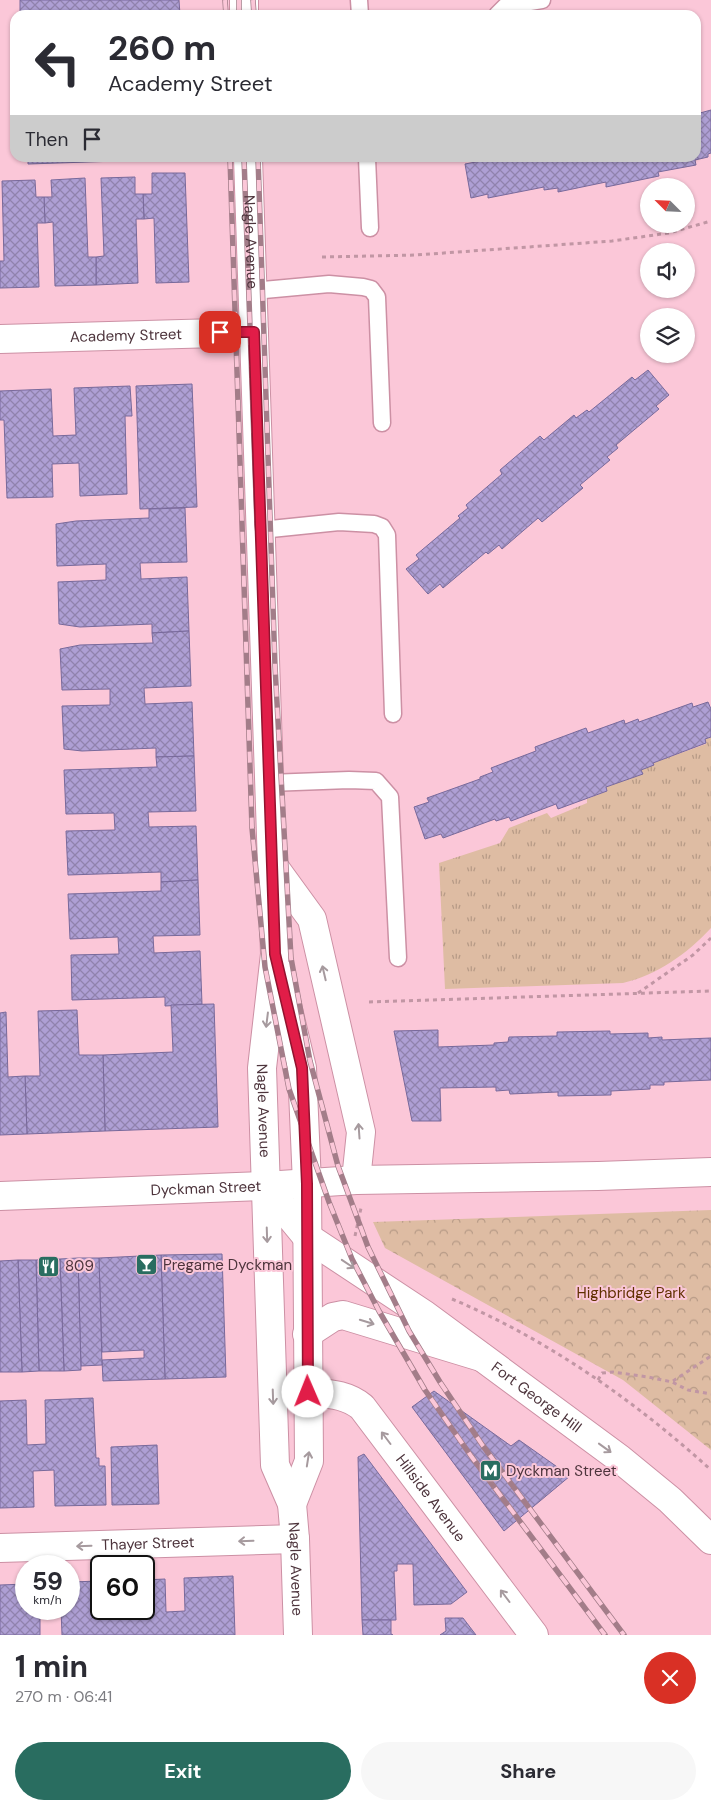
<!DOCTYPE html>
<meta charset="utf-8">
<style>
:root{--surface:#fff;--page:#f7f7f7;--text:#2b2b33;--muted:#7c7c81;--accent:#296d60}
body{margin:0;font-family:"DM Sans",sans-serif;background:var(--page);color:var(--text);height:100vh;display:flex;flex-direction:column;font-size:19px;white-space:nowrap}
*{box-sizing:border-box;margin:0}
p{font-size:16px;color:var(--muted)}
.icon{flex:none;width:28px;height:28px;fill:none;stroke:currentColor;stroke-width:2;stroke-linecap:round;stroke-linejoin:round}
.map{position:relative;height:1635px;overflow:hidden}
.panel{display:flex;flex-direction:column;background:var(--surface);flex:1}
.panel>*{flex:none}
.top-card{position:absolute;left:10px;top:10px;width:691px;height:152px;border-radius:15px;box-shadow:0 1px 4px #0004;background:#fff;color:var(--text);overflow:hidden}
.needle{width:32px;rotate:294deg}
.buttons{position:absolute;left:640px;top:178px;display:grid;gap:10px}
.buttons a{display:grid;place-items:center;width:55px;height:55px;border-radius:50%;background:var(--surface);box-shadow:0 1px 4px #0004;font-size:25px}
.speed{position:absolute;left:15px;top:1555px;display:flex;gap:10px;font-size:25px;font-weight:700;text-align:center}
.speed>*{display:grid;place-content:center;width:65px;height:65px;border-radius:50%;background:var(--surface);box-shadow:0 1px 4px #0004;line-height:1}
.speed small{font-size:12px;font-weight:400}
.speed .limit{border:2px solid #111;border-radius:8px;background:#fff;color:#111}
.pin{position:absolute;display:grid;place-items:center;width:42px;height:42px;color:#fff;margin:-21px;border-radius:10px;box-shadow:0 2px 8px #0006}
.me{position:absolute;width:55px;margin:-28px;rotate:359deg;stroke-linejoin:round;filter:drop-shadow(0 0 4px #0008)}
.turn{display:flex;align-items:center;gap:18px;height:105px;padding:0 15px;font-size:22px}
.turn .icon{width:65px;height:65px;stroke-width:2.5}
.turn b{display:block;font-size:35px;line-height:42px}
.then{display:flex;align-items:center;height:48px;padding:0 15px;background:#0003;gap:10px;font-size:19px}
.round{display:grid;place-items:center;flex:none;width:52px;height:52px;border-radius:26px;background:var(--page)}
.head{display:flex;align-items:center;justify-content:space-between;height:85px;padding:0 15px}
h1{font-size:30px;font-weight:700;line-height:38px}
.cta{display:flex;gap:10px;margin-top:auto;padding:10px 15px}
.cta a{flex:1;height:58px;border-radius:30px;background:var(--accent);color:#fff;font-size:20px;font-weight:700;line-height:58px;text-align:center}
.cta a+a{background:var(--page);color:var(--text)}
.map>svg:first-child{display:block}
.grass{fill:url(#grass-tufts)}
.park{fill:url(#park-crowns)}
.building{fill:url(#building-cross-hatch);stroke:#78699b}
.lines{fill:none;stroke-linecap:round;stroke-linejoin:round}
.service-casing{stroke:#cc90a4;stroke-width:19}
.minor-casing{stroke:#cc90a4;stroke-width:30}
.tertiary-casing{stroke:#cc90a4;stroke-width:30}
.secondary-casing{stroke:#cc90a4;stroke-width:30}
.primary-casing{stroke:#cc90a4;stroke-width:30}
.path{stroke:#c196a4;stroke-width:3;stroke-dasharray:4 4;stroke-linecap:butt}
.service{stroke:#fff;stroke-width:16}
.minor{stroke:#fff;stroke-width:28}
.tertiary{stroke:#fff;stroke-width:28}
.secondary{stroke:#fff;stroke-width:28}
.primary{stroke:#fff;stroke-width:28}
.rail-casing{stroke:#a37d89;stroke-width:5.5}
.rail{stroke:#fbc7d8;stroke-width:4;stroke-dasharray:11;stroke-linecap:butt}
.oneway{stroke:#a69a9e}
.route-casing{stroke:#92132f;stroke-width:12}
.route{stroke:#e11d48;stroke-width:9}
.labels{text-anchor:middle;stroke-width:4;stroke-linejoin:round;paint-order:stroke}
.street-label{font-size:15px;fill:#4d343c;stroke:#fbc7d8}
.poi-label{font-size:15px;fill:#4d343c;stroke:#fbc7d8;text-anchor:start}
.park-label{font-size:15px;fill:#603000;stroke:#fbc7d8}
</style>
<div class="map">
<svg width="711" height="1635" viewBox="0 0 711 1635">
<defs>
<pattern id="grass-tufts" width="24" height="20" patternUnits="userSpaceOnUse" patternTransform="scale(1.25)"><rect width="24" height="20" fill="#debca3"/><path d="M3 7l-1-3M5 7V3M7 7l1-3M15 17l-1-3M17 17v-4M19 17l1-3" fill="none" stroke="#b69a86"/></pattern>
<pattern id="park-crowns" width="20" height="18" patternUnits="userSpaceOnUse" patternTransform="scale(1.25)"><rect width="20" height="18" fill="#debca3"/><path d="M2 6a3 3 0 1 1 6 0M12 15a3 3 0 1 1 6 0" fill="none" stroke="#b69a86"/></pattern>
<pattern id="building-cross-hatch" width="8" height="8" patternUnits="userSpaceOnUse" patternTransform="scale(1.25)"><rect width="8" height="8" fill="#ae9fd4"/><path d="M0 0l8 8M0 8l8-8" fill="none" stroke="#9082ad"/></pattern>
</defs>
<rect width="100%" height="100%" fill="#fbc7d8"/>
<path class="grass" d="M711,737V928C687,954 657,975 623,983L445,989L439,863L500,843L509,828L547,813L551,818L587,803V799L607,791L606,787L642,774L641,770L653,763L706,744L705,739Z"/>
<path class="park" d="M711,1210V1450L623,1380L385,1248L373,1222Z"/>
<g class="building">
<path d="M20,0H179L180,15H20Z"/>
<path d="M699,109L700,113L711,110V153L708,154V157L695,160L696,165L658,172L659,176L606,187V182L558,192V188L544,190V187L488,198V194L471,198L465,164L481,161L480,158H696V110Z"/>
<path d="M28,158H178V159L28,164Z"/>
<path d="M152,173H185L189,282L156,283L154,218L144,219L143,194H152Z"/>
<path d="M135,177V194H143L144,219H136L138,283L96,285V257L104,256L101,178Z"/>
<path d="M85,178L88,257H96V285L55,286L53,222L45,223L44,197H52L51,180Z"/>
<path d="M35,180L36,197H44L45,223H37L39,287L0,288V261H4L2,181Z"/>
<path d="M648,370L669,395L656,406L659,409L616,445L618,448L607,457L610,460L580,485L583,488L542,522L538,518L502,549L499,545L488,554L486,552L443,588L440,584L428,594L406,569L419,559L416,555L460,518L458,516L468,508L466,505L502,474L500,470L540,436L544,440L574,415L576,418L587,410L589,412L632,377L635,380Z"/>
<path d="M192,384L197,507L140,509L136,386Z"/>
<path d="M130,386L132,416H125L127,494L80,496L79,463L52,464L53,497L7,498L4,420H0V391L51,389L53,436L76,435L74,388Z"/>
<path d="M185,508L187,562L140,563L141,579L187,577L189,631L152,633V624L80,627L59,624L58,582L106,580V564L57,566L56,524L76,521L149,518V509Z"/>
<path d="M189,631L191,686L144,688L145,704L192,702L194,756L156,757V748L82,751L64,749L62,706L110,705V689L62,690L60,649L80,645L153,643L152,633Z"/>
<path d="M708,702L711,709V737L705,739L706,743L653,763L654,765L641,770L643,774L606,787L607,791L558,809L556,804L511,821L509,817L496,821L495,819L443,838L441,834L425,839L414,807L429,802L427,798L480,779V777L493,772L491,768L536,751L535,747L586,728L588,733L624,720L625,724L638,719L639,722L692,703L693,707Z"/>
<path d="M194,756L196,811L148,812L149,827L196,826L198,880L161,882V872L68,875L66,831L115,830L114,813L66,814L64,770L157,767L156,757Z"/>
<path d="M198,880L200,935L153,936L154,953L200,951L202,1004L165,1006V997L72,1000L71,955L119,954L118,937L70,939L68,894L161,891V882Z"/>
<path d="M214,1004L218,1127L105,1131L103,1055L173,1052L171,1005Z"/>
<path d="M77,1010L79,1055H103L105,1131L27,1134L25,1076H40L38,1011Z"/>
<path d="M6,1012L8,1077L25,1076L27,1134L0,1135V1013Z"/>
<path d="M438,1030V1047L494,1045V1043L508,1042L509,1037L557,1036V1032L610,1031V1034L648,1033V1038L662,1037V1040L711,1038V1080L664,1082V1085H650V1089L611,1091V1095L558,1096V1092L510,1094L509,1090L496,1091V1087L440,1088L441,1121H412L394,1031Z"/>
<path d="M222,1254L226,1377L165,1379L161,1255Z"/>
<path d="M161,1255L165,1379L103,1381L102,1360L144,1358V1350L102,1352L99,1258Z"/>
<path d="M78,1258H99L102,1365L81,1366Z"/>
<path d="M78,1258L81,1370L64,1371L60,1259Z"/>
<path d="M60,1259L64,1371H39L36,1260Z"/>
<path d="M18,1260H36L39,1371L22,1372Z"/>
<path d="M18,1260L22,1372H0V1261Z"/>
<path d="M434,1391L511,1446L519,1440L570,1476L504,1531L412,1407Z"/>
<path d="M93,1398L96,1458H99V1466H105L106,1505L55,1506L54,1470L33,1471L34,1507L0,1508V1401L26,1400L27,1445L46,1444L45,1400Z"/>
<path d="M157,1445L159,1504L112,1505L111,1447Z"/>
<path d="M364,1454L467,1592L451,1604L414,1605L413,1564H397V1571H394L396,1620H362L358,1457Z"/>
<path d="M233,1576L235,1635H62L61,1609H69V1582L101,1581V1609H104L105,1613L123,1612V1609H144V1580L165,1579L166,1612L185,1611L184,1578Z"/>
<path d="M26,1584V1609H48V1613H40V1635H0V1585Z"/>
<path d="M445,1618H463L476,1635H440L446,1631Z"/>
<path d="M362,1620H391V1634L393,1635H363Z"/>
</g>
<g class="lines">
<defs>
<g id="service">
<path d="M359,0L360,15"/>
<path d="M497,15L506,6L542,0"/>
<path d="M367,158L370,228"/>
<path d="M253,291L329,284L363,287L371,289L377,297L382,423"/>
<path d="M261,530L339,522L374,524L382,527L387,535L393,714"/>
<path d="M269,783L349,780L376,781L390,797L398,958"/>
</g>
<g id="minor">
<path id="s1" d="M0,1548L295,1539"/>
</g>
<g id="tertiary">
<path id="s2" d="M0,339L254,332"/>
<path id="s3" d="M309,1392C329,1394 346,1394 362,1407L534,1635"/>
</g>
<g id="secondary">
<path id="s4" d="M265,1186L307,1237L425,1315L620,1459L670,1500L711,1540"/>
</g>
<g id="primary">
<path d="M244,0V15"/>
<path id="s5" d="M248,158L275,954L262,1068L275,1465L292,1504L295,1539L298,1635"/>
<path d="M272,864L312,919L361,1132L356,1180"/>
<path d="M279,972L302,1068L307,1184L309,1461L292,1504"/>
<path id="s6" d="M0,1196L265,1186L356,1180L598,1176L711,1172"/>
<path d="M307,1334L333,1317L343,1315L481,1357"/>
</g>
</defs>
<use href="#service" class="service-casing"/>
<use href="#minor" class="minor-casing"/>
<use href="#tertiary" class="tertiary-casing"/>
<use href="#secondary" class="secondary-casing"/>
<use href="#primary" class="primary-casing"/>
<g class="path">
<path d="M322,257L416,255L612,241L669,233L711,221"/>
<path d="M638,993L693,955L711,938"/>
<path d="M369,1002L711,991"/>
<path d="M355,1236L361,1208"/>
<path d="M452,1299C547,1339 635,1401 711,1470"/>
<path d="M598,1380L602,1373L613,1372L648,1377L672,1382L688,1390L711,1394"/>
<path d="M673,1381L711,1356"/>
</g>
<use href="#service" class="service"/>
<use href="#minor" class="minor"/>
<use href="#tertiary" class="tertiary"/>
<use href="#secondary" class="secondary"/>
<use href="#primary" class="primary"/>
<defs>
<g id="rail">
<path d="M225,0L226,15"/>
<path d="M239,0V15"/>
<path d="M253,0L254,15"/>
<path d="M230,158L252,828L265,967L289,1089L329,1202L352,1259L379,1311L425,1390L471,1456L605,1635"/>
<path d="M244,158L257,525L266,597"/>
<path d="M258,158L275,666L291,958L310,1061L338,1166L368,1247L409,1331L440,1382L483,1446L624,1635"/>
</g>
</defs>
<use href="#rail" class="rail-casing"/>
<use href="#rail" class="rail"/>
</g>
<defs><path id="oneway-shaft" d="M-6 0H5M1.5-3L5.5 0L1.5 3" fill="none" stroke-width="1.6" stroke-linecap="round" stroke-linejoin="round" transform="scale(1.25)"/></defs>
<g class="oneway">
<use href="#oneway-shaft" transform="translate(324 973) rotate(-103)"/>
<use href="#oneway-shaft" transform="translate(267 1020) rotate(97)"/>
<use href="#oneway-shaft" transform="translate(359 1131) rotate(-94)"/>
<use href="#oneway-shaft" transform="translate(267 1235) rotate(88)"/>
<use href="#oneway-shaft" transform="translate(348 1264) rotate(34)"/>
<use href="#oneway-shaft" transform="translate(367 1322) rotate(17)"/>
<use href="#oneway-shaft" transform="translate(273 1397) rotate(88)"/>
<use href="#oneway-shaft" transform="translate(386 1438) rotate(-127)"/>
<use href="#oneway-shaft" transform="translate(605 1448) rotate(36)"/>
<use href="#oneway-shaft" transform="translate(308 1459) rotate(-81)"/>
<use href="#oneway-shaft" transform="translate(246 1541) rotate(178)"/>
<use href="#oneway-shaft" transform="translate(84 1546) rotate(178)"/>
<use href="#oneway-shaft" transform="translate(505 1596) rotate(-127)"/>
</g>
<g class="lines">
<defs>
<path id="route" d="M220,332H254L275,954L302,1068L307,1184L308,1392"/>
</defs>
<use href="#route" class="route-casing"/>
<use href="#route" class="route"/>
</g>
<defs>
<symbol id="bar-square" viewBox="-11 -11 22 22"><rect x="-9" y="-9" width="18" height="18" rx="4" fill="#296d60" stroke="#fbc7d8"/><path d="M-6-5H6L.8 .8V4.5H3.5V6h-7V4.5H-.8V.8Z" fill="#fff"/></symbol>
<symbol id="restaurant-square" viewBox="-11 -11 22 22"><rect x="-9" y="-9" width="18" height="18" rx="4" fill="#296d60" stroke="#fbc7d8"/><path d="M-5-6h1v4h1v-4h1v4h1v-4h1v5L-1.5 .5V6h-2V.5L-5-1ZM5-6V6H3V1.5H1.5Q1.5-4 5-6Z" fill="#fff"/></symbol>
<symbol id="metro-square" viewBox="-11 -11 22 22"><rect x="-9" y="-9" width="18" height="18" rx="4" fill="#296d60" stroke="#fbc7d8"/><path d="M-5.5 5V-5H-3L0 0L3-5H5.5V5H3V-.5L0 4L-3-.5V5Z" fill="#fff"/></symbol>
</defs>
<g fill-rule="evenodd">
<use href="#bar-square" x="134" y="1252" width="25" height="25"/>
<use href="#restaurant-square" x="36" y="1254" width="25" height="25"/>
<use href="#metro-square" x="478" y="1458" width="25" height="25"/>
</g>
<g class="labels">
<g class="street-label">
<text dy="5" stroke="none"><textPath href="#s5" startOffset="84">Nagle Avenue</textPath></text>
<text dy="5" stroke="none"><textPath href="#s2" startOffset="126">Academy Street</textPath></text>
<text dy="5" stroke="none"><textPath href="#s5" startOffset="954">Nagle Avenue</textPath></text>
<text dy="5" stroke="none"><textPath href="#s6" startOffset="206">Dyckman Street</textPath></text>
<text dy="5" stroke="none"><textPath href="#s4" startOffset="346">Fort George Hill</textPath></text>
<text dy="5" stroke="none"><textPath href="#s3" startOffset="170">Hillside Avenue</textPath></text>
<text dy="5" stroke="none"><textPath href="#s1" startOffset="148">Thayer Street</textPath></text>
<text dy="5" stroke="none"><textPath href="#s5" startOffset="1416">Nagle Avenue</textPath></text>
</g>
<g class="poi-label">
<text x="163" y="1270">Pregame Dyckman</text>
<text x="65" y="1271">809</text>
<text x="506" y="1476">Dyckman Street</text>
</g>
<g class="park-label">
<text x="631" y="1298">Highbridge Park</text>
</g>
</g>
</svg>
<div class="buttons">
<a><svg class="needle" viewBox="-14 -14 28 28"><path d="M0-13l5 13h-10z" fill="#e53935"/><path d="M0 13l5-13h-10z" fill="#7c7c81"/></svg></a>
<a><svg class="icon" aria-label="sound" viewBox="0 0 24 24"><path d="M4 9h4l5-4v14l-5-4H4zM17 9q2 3 0 6"/></svg></a>
<a><svg class="icon" aria-label="layers" viewBox="0 0 24 24"><path d="M12 4l9 5-9 5-9-5zM3 14l9 5 9-5"/></svg></a>
</div>
<div class="speed"><div>59<small>km/h</small></div><div class="limit">60</div></div>
<div class="pin" style="left:220px;top:332px;background:#d93025"><svg class="icon" aria-label="arrive" viewBox="0 0 24 24"><path d="M6 21V4h12l-3 4 3 4H6"/></svg></div>
<svg class="me" style="left:308px;top:1392px" viewBox="-20 -20 40 40"><circle r="19" fill="#fff"/><path d="M0-13L10 11 0 6-10 11z" fill="#e11d48"/></svg>
<div class="top-card">
<div class="turn"><svg class="icon" aria-label="left" viewBox="0 0 24 24"><path d="M17 20v-9H6M10 6l-5 5 5 5"/></svg><div><b>260 m</b>Academy Street</div></div>
<div class="then">Then<svg class="icon" aria-label="arrive" viewBox="0 0 24 24"><path d="M6 21V4h12l-3 4 3 4H6"/></svg></div>
</div>
</div>
<section class="panel">
<div class="head"><div><h1>1 min</h1><p>270 m · 06:41</p></div><a class="round" style="background:#d93025;color:#fff"><svg class="icon" aria-label="close" viewBox="0 0 24 24"><path d="M6 6l12 12M18 6L6 18"/></svg></a></div>
<div class="cta"><a>Exit</a><a>Share</a></div>
</section>
